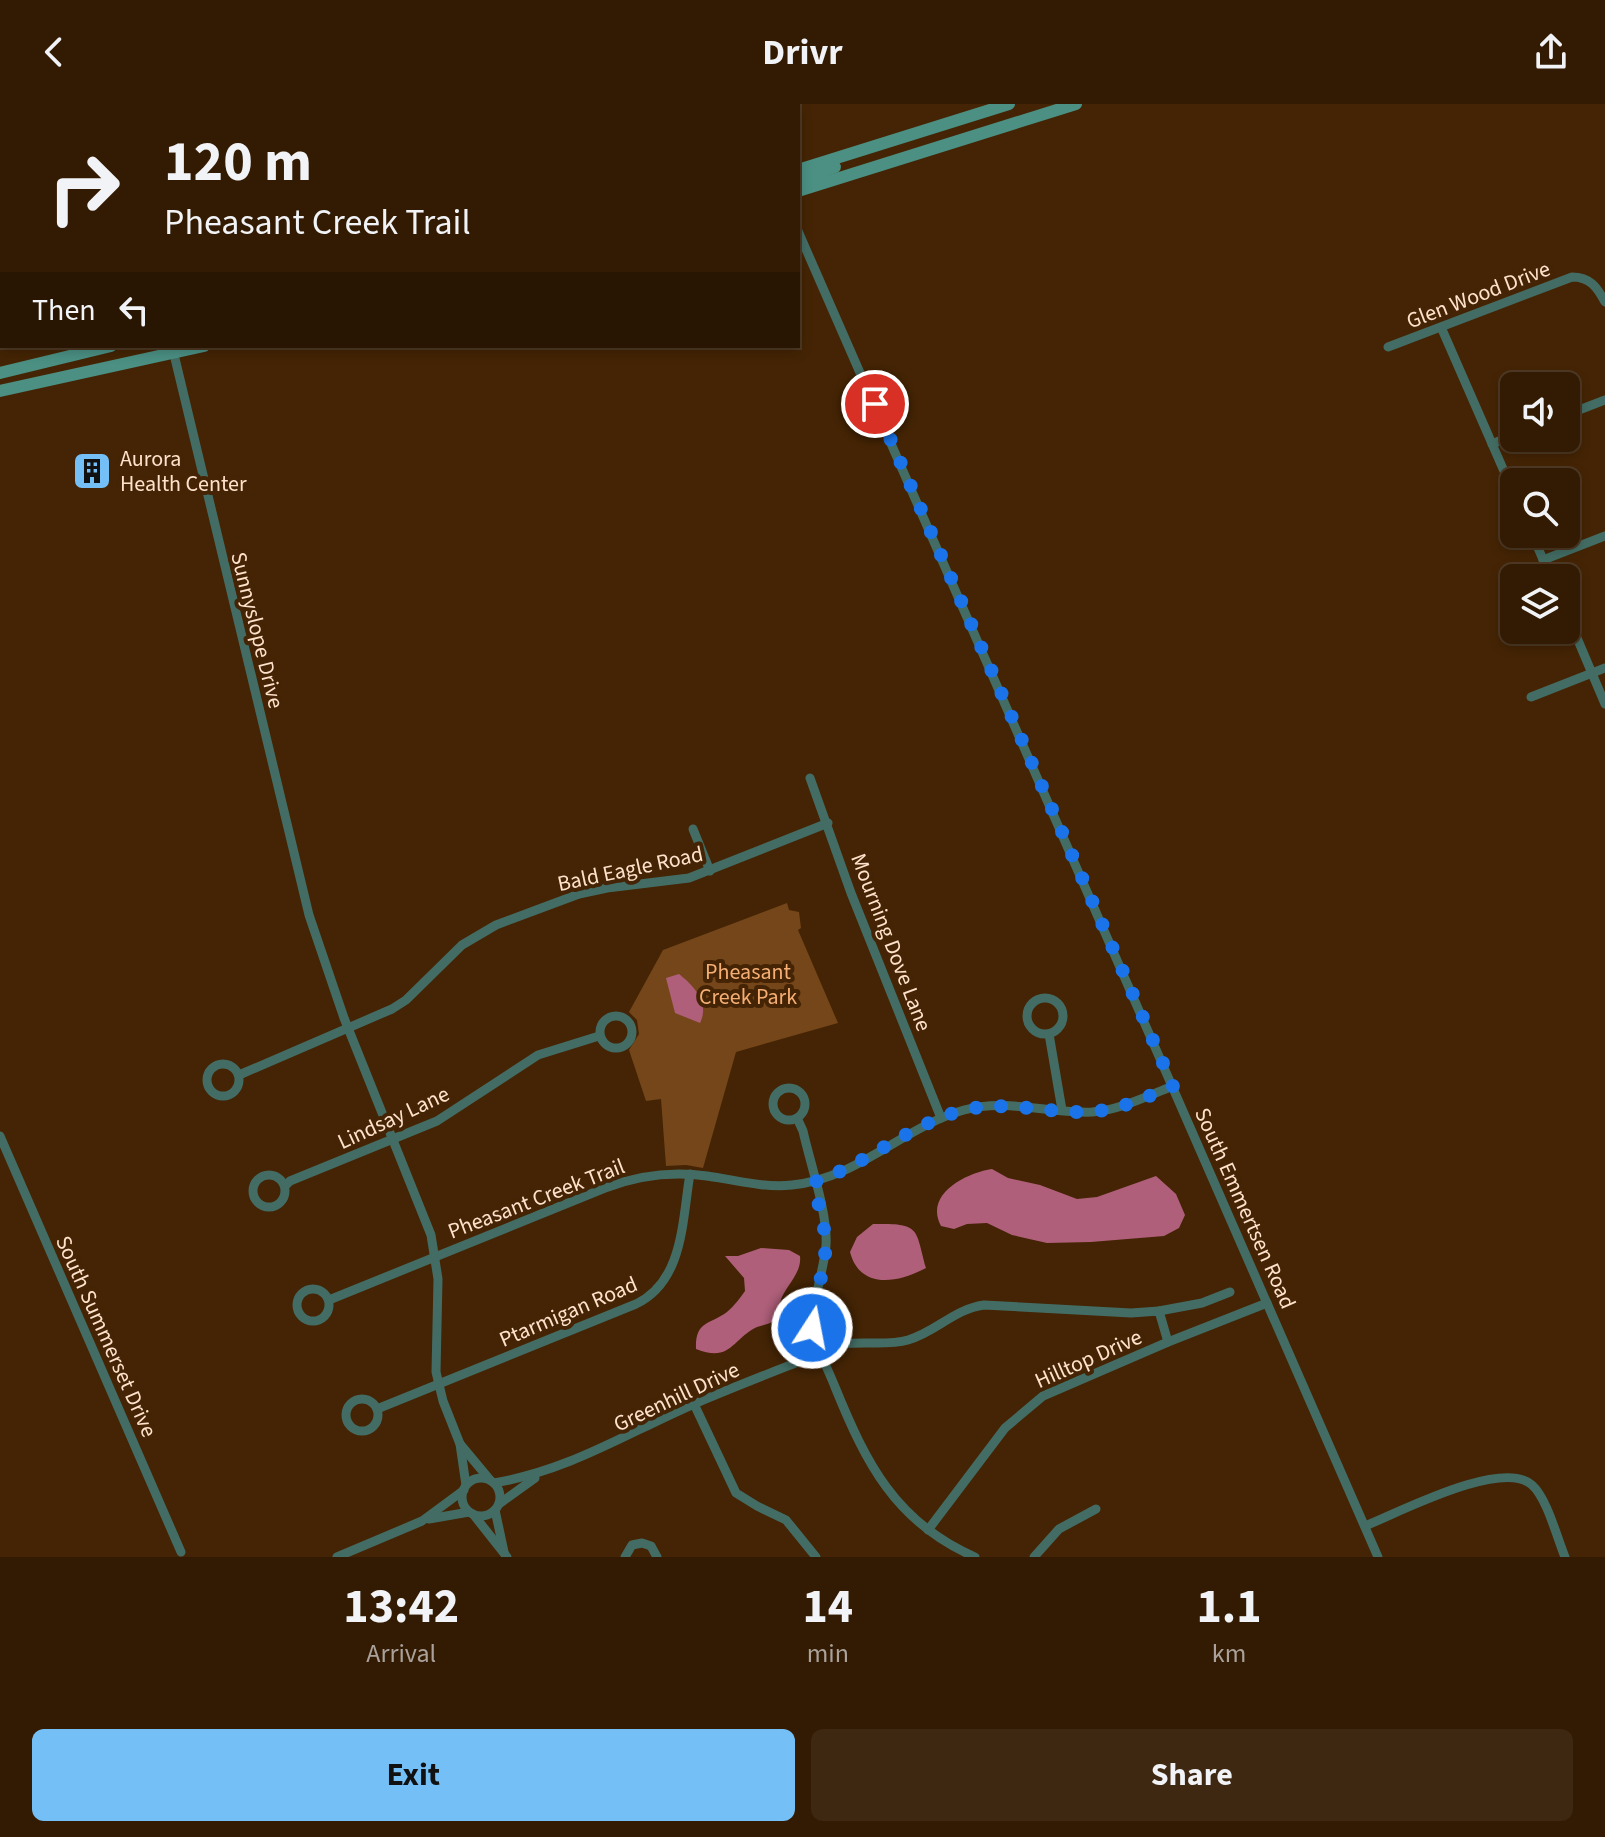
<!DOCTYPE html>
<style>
:root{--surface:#331b03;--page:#3e2812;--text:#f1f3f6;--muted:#a9a19a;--line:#4e3925;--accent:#74c0f6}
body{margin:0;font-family:"Source Sans 3",sans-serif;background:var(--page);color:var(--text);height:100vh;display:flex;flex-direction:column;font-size:30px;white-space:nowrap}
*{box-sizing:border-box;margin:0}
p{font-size:26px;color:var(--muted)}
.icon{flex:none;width:44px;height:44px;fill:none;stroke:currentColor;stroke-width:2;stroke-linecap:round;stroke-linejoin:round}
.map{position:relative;height:1453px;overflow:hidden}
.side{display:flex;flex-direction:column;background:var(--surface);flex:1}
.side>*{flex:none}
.hud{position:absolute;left:0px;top:0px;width:800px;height:244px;box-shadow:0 4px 12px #0003,0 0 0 2px var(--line);background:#331b03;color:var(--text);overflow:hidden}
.tools{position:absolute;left:1500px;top:268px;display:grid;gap:16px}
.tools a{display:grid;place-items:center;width:80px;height:80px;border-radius:12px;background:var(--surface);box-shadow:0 4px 12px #0003,0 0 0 2px var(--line);font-size:40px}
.pin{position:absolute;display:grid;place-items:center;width:68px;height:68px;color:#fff;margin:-34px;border:4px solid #fff;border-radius:50%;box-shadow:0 2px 8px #0007}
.me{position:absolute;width:88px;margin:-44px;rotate:11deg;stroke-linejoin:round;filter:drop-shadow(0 0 6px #0008)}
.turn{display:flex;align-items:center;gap:28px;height:168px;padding:0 32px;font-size:36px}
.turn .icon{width:104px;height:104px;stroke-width:2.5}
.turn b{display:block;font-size:56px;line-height:68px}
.then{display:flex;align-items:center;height:76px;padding:0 32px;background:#0003;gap:16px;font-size:30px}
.eta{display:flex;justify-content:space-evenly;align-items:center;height:136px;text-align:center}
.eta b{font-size:48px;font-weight:700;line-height:56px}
.action{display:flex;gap:16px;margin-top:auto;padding:16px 32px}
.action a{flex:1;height:92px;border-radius:12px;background:var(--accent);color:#111;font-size:32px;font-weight:700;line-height:92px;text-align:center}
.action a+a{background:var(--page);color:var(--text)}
header{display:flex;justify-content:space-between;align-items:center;height:104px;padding:0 32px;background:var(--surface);font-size:36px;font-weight:700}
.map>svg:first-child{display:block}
.green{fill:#74461a}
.water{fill:#af5f79}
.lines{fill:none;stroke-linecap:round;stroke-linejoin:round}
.minor{stroke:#436d64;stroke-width:9}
.tertiary{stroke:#436d64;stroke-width:11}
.secondary{stroke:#4b9083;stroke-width:12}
.route{stroke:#1a73e8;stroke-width:14;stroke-dasharray:0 25.2}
.labels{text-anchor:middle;stroke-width:8;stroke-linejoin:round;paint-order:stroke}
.street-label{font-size:22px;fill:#ffe2cc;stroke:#442404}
.poi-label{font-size:22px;fill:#ffe2cc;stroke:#442404;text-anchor:start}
.park-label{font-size:22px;fill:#f5af75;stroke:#442404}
</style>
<header><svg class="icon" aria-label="back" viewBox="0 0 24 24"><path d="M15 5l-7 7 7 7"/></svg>Drivr<svg class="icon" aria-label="share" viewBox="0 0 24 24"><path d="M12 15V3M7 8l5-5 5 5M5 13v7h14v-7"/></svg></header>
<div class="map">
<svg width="1605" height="1453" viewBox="0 0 1605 1453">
<rect width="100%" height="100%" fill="#442404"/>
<path class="green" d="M787,799L789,806L799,808L801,824L798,826L838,919L736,948L703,1064L686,1061L666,1062L661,995L646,997L629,946L639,930L637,916L629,908L663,846Z"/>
<g class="water">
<path d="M679,870C694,882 710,899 700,919L675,909L666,874Z"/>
<path d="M992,1065L1008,1074L1040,1081L1077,1095L1097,1093L1156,1072L1176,1090L1185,1111L1179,1124L1164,1132L1091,1138L1047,1139L1012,1131L987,1119L967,1120L954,1125L941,1122C924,1091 965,1069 992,1065Z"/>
<path d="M873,1120C921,1119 915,1124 926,1164C898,1179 860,1186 850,1148L857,1133Z"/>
<path d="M761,1144L789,1146L800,1152C802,1170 785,1182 780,1198C778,1205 780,1211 775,1216C770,1220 763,1221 757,1223C732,1235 731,1259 696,1245C695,1217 709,1221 727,1208C734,1202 740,1194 745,1187L744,1174L725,1152H738Z"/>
</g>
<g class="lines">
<g class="minor">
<path d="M120,0L121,2"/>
<path d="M47,2L52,0"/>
<path d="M0,21L2,20"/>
<path d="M798,127L1378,1453"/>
<path d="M0,155L2,154"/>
<path d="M1441,223L1514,390"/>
<path d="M172,242L309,811L344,914L431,1131L438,1175L436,1268L443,1297L460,1340L466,1381"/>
<path d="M1388,243L1572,173C1590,173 1597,183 1605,198"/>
<path d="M1566,311L1605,296"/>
<path d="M1492,340L1514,331"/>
<path d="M1532,430L1551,474"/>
<path d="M1543,456L1605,432"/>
<path d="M1566,508L1605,600"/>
<path d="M1531,593L1605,564"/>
<path d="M810,674L851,789L941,1014"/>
<path d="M693,725L710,767"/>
<circle cx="1045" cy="912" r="18"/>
<circle cx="616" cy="928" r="16"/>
<path d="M1049,930L1062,1006"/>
<circle cx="223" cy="976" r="16"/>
<path d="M239,971L392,905L406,896L462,841L496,821L579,790L607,784L689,774L828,719"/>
<circle cx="789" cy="1000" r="16"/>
<path d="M797,1014L803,1027C810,1059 828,1110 826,1141C825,1162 809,1211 812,1226C817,1245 828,1265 835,1283C866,1359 895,1418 975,1453"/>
<path d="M0,1032L181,1448"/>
<circle cx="269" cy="1087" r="16"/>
<path d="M285,1082L290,1077L437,1017L538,951L599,932"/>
<circle cx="313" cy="1201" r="16"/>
<path d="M329,1196L605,1084C639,1071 672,1067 707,1072C736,1076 763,1084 792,1081C857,1075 903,1023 964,1006C1007,994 1049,1010 1092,1008C1120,1006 1147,992 1173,982"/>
<path d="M1159,1207L1202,1199L1230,1188"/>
<circle cx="362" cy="1311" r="16"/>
<path d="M694,1300L736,1389L757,1402L786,1416L816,1453"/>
<path d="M377,1305L636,1200C684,1177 682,1116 690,1070"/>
<path d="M460,1340L490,1376"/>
<circle cx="481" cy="1393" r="19"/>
<path d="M494,1379C570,1366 625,1330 694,1300C743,1279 794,1260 843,1240C865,1237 887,1242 908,1236C936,1228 954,1205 984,1201L1131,1209L1159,1207L1168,1238"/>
<path d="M499,1400L535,1374"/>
<path d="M495,1406L504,1448"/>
<path d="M473,1410L507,1453"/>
<path d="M429,1415L469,1408"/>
<path d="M1365,1422C1398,1409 1502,1354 1532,1381C1547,1394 1557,1434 1565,1453"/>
<path d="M928,1426L1005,1324L1043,1292L1168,1238L1267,1199"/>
<path d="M337,1453L422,1417L464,1386"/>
<path d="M625,1453L632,1441L642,1439L651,1442L657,1453"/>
<path d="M1034,1453L1059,1425L1096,1405"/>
</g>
<path class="tertiary" d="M742,0L743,2"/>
<g class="secondary">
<path d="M798,66L1009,0"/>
<path d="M798,76L835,63"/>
<path d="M798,87L1076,0"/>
<path d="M0,269L111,242"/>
<path d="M0,287L204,242"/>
</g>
</g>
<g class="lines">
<path class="route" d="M812,1224L827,1139L814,1078C868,1060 915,1016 969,1005C1013,996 1055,1012 1098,1007C1124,1004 1149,992 1173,982L875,300"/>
</g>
<defs>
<symbol id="building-square" viewBox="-11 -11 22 22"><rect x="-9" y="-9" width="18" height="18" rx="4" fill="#74c0f6" stroke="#442404"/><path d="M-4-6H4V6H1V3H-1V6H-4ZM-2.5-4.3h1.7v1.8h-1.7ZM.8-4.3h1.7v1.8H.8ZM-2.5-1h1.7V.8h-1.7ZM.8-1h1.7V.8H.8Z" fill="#111"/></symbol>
</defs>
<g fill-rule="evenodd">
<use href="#building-square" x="70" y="345" width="44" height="44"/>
</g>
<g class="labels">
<g class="street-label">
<text transform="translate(1478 190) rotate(-21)" y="8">Glen Wood Drive</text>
<text transform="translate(258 526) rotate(76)" y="8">Sunnyslope Drive</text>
<text transform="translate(630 764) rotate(-12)" y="8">Bald Eagle Road</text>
<text transform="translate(892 838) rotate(69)" y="8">Mourning Dove Lane</text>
<text transform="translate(393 1013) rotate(-25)" y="8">Lindsay Lane</text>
<text transform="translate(536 1094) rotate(-21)" y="8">Pheasant Creek Trail</text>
<text transform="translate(1246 1104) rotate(66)" y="8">South Emmertsen Road</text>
<text transform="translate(568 1207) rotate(-23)" y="8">Ptarmigan Road</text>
<text transform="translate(107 1232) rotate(66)" y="8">South Summerset Drive</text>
<text transform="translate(1088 1254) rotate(-24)" y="8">Hilltop Drive</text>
<text transform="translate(676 1292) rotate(-25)" y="8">Greenhill Drive</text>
</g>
<g class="poi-label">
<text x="120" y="362">Aurora<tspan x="120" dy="25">Health Center</tspan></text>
</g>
<g class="park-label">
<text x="748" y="875">Pheasant<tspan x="748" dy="25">Creek Park</tspan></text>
</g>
</g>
</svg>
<div class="tools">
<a><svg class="icon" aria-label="sound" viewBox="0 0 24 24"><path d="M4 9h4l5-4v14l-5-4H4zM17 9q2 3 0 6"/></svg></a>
<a><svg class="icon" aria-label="search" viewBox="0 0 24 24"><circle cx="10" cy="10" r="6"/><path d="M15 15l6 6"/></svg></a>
<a><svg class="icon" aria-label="layers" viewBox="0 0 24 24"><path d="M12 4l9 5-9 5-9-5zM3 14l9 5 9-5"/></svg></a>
</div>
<div class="pin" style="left:875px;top:300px;background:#d93025"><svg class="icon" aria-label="arrive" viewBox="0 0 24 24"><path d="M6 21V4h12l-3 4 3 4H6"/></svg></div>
<svg class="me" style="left:812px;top:1224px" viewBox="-20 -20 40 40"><circle r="17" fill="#1a73e8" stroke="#fff" stroke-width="3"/><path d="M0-11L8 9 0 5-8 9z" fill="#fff"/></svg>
<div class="hud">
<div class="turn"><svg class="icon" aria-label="right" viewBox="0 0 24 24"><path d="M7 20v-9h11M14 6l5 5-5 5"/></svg><div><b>120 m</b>Pheasant Creek Trail</div></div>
<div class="then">Then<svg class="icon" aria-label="left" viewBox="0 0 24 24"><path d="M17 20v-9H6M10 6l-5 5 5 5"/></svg></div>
</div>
</div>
<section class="side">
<div class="eta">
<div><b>13:42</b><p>Arrival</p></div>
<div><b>14</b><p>min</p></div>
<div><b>1.1</b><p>km</p></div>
</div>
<div class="action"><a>Exit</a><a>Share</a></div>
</section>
